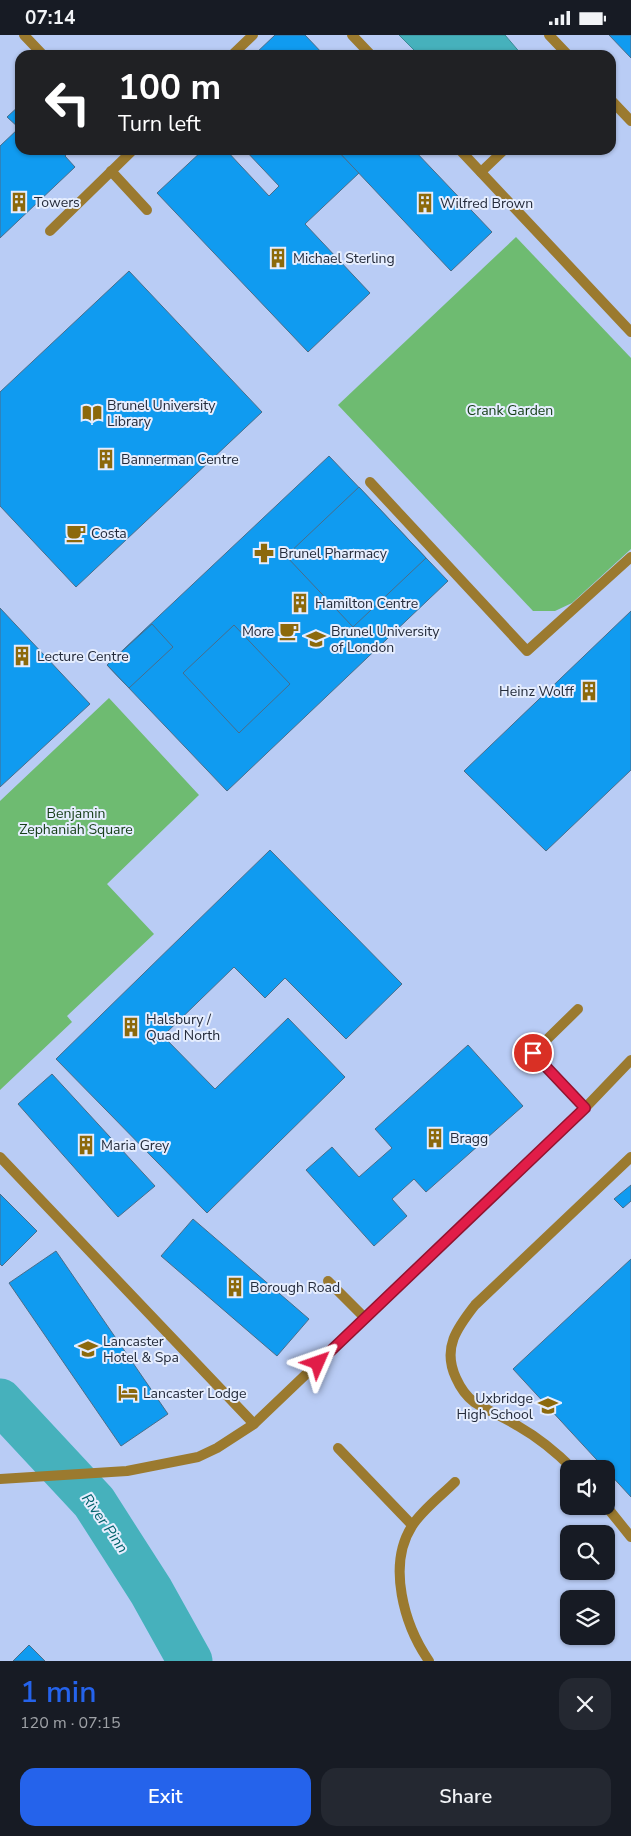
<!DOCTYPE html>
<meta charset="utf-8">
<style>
:root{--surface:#171b24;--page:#242831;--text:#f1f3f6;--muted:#9ea1a6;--accent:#2563eb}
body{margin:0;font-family:"Nunito Sans",sans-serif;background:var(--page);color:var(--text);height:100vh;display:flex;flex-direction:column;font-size:19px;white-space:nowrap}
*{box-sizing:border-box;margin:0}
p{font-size:16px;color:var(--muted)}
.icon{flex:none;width:28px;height:28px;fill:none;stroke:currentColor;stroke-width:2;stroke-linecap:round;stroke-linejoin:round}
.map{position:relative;height:1626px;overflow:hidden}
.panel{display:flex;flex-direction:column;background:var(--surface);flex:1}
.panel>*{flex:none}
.guide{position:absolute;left:15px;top:15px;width:601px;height:105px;border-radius:15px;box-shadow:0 1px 4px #0004;background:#202124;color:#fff;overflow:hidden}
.buttons{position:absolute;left:560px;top:1425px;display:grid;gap:10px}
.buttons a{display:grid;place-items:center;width:55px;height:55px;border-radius:10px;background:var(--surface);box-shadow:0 1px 4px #0004;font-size:25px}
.pin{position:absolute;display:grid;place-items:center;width:42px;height:42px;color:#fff;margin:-21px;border:2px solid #fff;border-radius:50%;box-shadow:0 1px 5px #0007}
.me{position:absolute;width:55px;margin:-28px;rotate:47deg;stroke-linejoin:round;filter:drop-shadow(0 0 4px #0008)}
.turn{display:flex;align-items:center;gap:18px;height:105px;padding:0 20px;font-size:22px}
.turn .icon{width:65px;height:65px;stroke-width:2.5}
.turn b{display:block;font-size:35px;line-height:42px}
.round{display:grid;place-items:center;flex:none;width:52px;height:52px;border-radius:15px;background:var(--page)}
.headline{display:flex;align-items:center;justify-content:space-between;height:85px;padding:0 20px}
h1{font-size:30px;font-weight:600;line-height:38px;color:var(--accent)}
.cta{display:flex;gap:10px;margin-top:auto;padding:10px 20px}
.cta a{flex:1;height:58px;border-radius:15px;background:var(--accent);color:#fff;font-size:20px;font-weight:600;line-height:58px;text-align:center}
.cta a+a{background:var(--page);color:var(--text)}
.status{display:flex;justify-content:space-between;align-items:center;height:35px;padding:0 25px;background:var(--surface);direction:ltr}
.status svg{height:14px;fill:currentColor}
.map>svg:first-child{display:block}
.green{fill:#6ebb71}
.water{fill:#46b1bc;stroke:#3c8995}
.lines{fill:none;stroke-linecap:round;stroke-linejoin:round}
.river{stroke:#46b1bc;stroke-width:45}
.building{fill:#109bf0;stroke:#4a6d8a}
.service{stroke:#9b7a2f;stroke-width:10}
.minor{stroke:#9b7a2f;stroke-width:10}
.route-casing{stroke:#92132f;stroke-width:12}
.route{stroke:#e11d48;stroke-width:9}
.labels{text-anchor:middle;stroke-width:4;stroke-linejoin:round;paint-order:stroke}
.poi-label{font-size:14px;fill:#242b3b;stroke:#e5edfe;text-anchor:start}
.park-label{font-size:14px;fill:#18401a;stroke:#e5edfe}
.water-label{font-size:15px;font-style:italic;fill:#03646c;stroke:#e5edfe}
</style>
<div class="status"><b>07:14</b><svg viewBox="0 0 49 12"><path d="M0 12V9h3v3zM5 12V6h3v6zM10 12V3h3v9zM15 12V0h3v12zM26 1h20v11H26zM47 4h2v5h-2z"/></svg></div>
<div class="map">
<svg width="631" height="1626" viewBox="0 0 631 1626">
<rect width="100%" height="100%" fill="#b9ccf5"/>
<g class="green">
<path d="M516,202L631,323V514L572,568L555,576H533L338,370Z"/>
<path d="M109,663L199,760L107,849L154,899L67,981L72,987L0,1055V766Z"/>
</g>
<path class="water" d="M399,0H505L522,20H419Z"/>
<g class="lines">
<path class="river" d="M0,1366L94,1467L151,1556L190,1626"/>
</g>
<g class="building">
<path d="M275,0H305L324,20H254Z"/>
<path d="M609,0H631V23Z"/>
<path d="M20,70V115H70L65,121L75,132L0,203V111L19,93L7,82Z"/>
<path d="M203,115H226L269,161L279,151L245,115H337L359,138L305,189L370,258L308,317L157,158Z"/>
<path d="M337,115H414L492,197L451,236Z"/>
<path d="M129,236L262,377L76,552L0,471V357Z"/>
<path d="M329,421L448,546L227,756L107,630Z"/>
<path d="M359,452L426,523L353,592L286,521Z"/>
<path d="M0,573L90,669L0,752Z"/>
<path d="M631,576V735L546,816L464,736Z"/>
<path d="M152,589L173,612L129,653L107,630Z"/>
<path d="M234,590L290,649L239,698L183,638Z"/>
<path d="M270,815L402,949L346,1004L285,943L265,963L234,932L163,1001L215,1054L288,983L345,1042L207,1178L56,1024Z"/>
<path d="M468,1010L523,1071L426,1157L414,1144L392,1164L407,1181L374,1211L306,1135L332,1112L359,1142L392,1113L375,1094Z"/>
<path d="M52,1039L155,1151L118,1182L18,1069Z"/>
<path d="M631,1150V1166L623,1173L614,1164Z"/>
<path d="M0,1159L37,1196L2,1231L0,1229Z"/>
<path d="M193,1184L309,1284L277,1321L161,1221Z"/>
<path d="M56,1216L168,1379L121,1411L9,1248Z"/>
<path d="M631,1224V1462L513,1334Z"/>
<path d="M29,1610L45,1626H13Z"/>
</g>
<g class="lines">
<g class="service">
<path d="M24,0L43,20"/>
<path d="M352,0L371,20"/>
<path d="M232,20L253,0"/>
<path d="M460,115L631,297"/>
<path d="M111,136L147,175"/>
<path d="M481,137L504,115"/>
<path d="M50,196L133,115"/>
<path d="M370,447L527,616L631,522"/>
<path d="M578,974L533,1018L585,1073"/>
<path d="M0,1122L254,1389"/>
<path d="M328,1246L365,1283"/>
<path d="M338,1413L412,1490"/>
<path d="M573,1434C556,1417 539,1403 518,1391C504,1382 488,1376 474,1367C466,1361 460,1352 456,1343C442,1313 457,1293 475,1270L631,1122"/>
<path d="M0,1444L127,1436L198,1422L217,1413L254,1389L585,1073L631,1025"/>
<path d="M606,1471L631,1502"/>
</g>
<g class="minor">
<path d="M549,0L568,20"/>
<path d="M611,65L631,86"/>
<path d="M429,1626C404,1590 387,1530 412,1491C422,1475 442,1460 455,1447"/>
</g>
</g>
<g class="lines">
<defs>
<path id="route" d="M318,1328L585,1073L533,1018"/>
</defs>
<use href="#route" class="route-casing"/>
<use href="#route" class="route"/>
</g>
<defs>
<symbol id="building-bare" viewBox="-9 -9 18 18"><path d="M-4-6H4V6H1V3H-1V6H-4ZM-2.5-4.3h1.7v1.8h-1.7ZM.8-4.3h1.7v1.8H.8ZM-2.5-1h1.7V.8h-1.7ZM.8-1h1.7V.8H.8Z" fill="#8c690b" stroke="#e5edfe" stroke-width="2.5" paint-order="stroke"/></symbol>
<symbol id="library-bare" viewBox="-9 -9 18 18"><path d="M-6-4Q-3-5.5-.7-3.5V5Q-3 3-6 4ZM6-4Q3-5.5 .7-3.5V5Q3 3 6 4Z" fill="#8c690b" stroke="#e5edfe" stroke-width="2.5" paint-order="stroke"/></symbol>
<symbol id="cafe-bare" viewBox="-9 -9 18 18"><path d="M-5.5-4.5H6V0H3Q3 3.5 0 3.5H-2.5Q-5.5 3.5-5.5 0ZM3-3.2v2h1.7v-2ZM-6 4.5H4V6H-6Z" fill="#8c690b" stroke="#e5edfe" stroke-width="2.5" paint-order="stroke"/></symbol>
<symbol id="pharmacy-bare" viewBox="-9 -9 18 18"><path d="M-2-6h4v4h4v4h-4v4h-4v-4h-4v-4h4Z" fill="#8c690b" stroke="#e5edfe" stroke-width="2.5" paint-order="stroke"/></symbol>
<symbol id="university-bare" viewBox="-9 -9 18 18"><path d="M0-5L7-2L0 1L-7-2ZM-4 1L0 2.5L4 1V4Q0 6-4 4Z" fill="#8c690b" stroke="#e5edfe" stroke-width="2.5" paint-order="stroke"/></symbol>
<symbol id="hotel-bare" viewBox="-9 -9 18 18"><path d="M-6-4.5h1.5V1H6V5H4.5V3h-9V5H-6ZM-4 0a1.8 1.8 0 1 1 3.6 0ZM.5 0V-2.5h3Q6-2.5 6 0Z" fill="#8c690b" stroke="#e5edfe" stroke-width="2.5" paint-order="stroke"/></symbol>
<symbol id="school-bare" viewBox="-9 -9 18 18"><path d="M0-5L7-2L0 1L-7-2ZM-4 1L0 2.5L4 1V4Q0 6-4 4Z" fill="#8c690b" stroke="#e5edfe" stroke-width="2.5" paint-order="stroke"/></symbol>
</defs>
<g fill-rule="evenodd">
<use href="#building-bare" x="5" y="153" width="28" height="28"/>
<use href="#building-bare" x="411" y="154" width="28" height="28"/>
<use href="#building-bare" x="264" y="209" width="28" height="28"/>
<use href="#library-bare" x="78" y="364" width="28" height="28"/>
<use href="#building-bare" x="92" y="410" width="28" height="28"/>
<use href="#cafe-bare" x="62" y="484" width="28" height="28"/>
<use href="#pharmacy-bare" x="250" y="504" width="28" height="28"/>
<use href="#building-bare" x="286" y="554" width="28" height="28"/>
<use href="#cafe-bare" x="275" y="582" width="28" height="28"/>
<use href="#university-bare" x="302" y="590" width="28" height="28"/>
<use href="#building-bare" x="8" y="607" width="28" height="28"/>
<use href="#building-bare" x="575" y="642" width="28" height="28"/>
<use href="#building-bare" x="117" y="978" width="28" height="28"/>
<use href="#building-bare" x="421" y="1089" width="28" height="28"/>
<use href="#building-bare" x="72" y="1096" width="28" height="28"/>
<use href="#building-bare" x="221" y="1238" width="28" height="28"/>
<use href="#university-bare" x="74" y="1300" width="28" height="28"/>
<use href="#hotel-bare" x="114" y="1344" width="28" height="28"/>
<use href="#school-bare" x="534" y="1357" width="28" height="28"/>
</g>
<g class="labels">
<g class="poi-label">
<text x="34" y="172">Towers</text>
<text x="440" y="173">Wilfred Brown</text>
<text x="293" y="228">Michael Sterling</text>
<text x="107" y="375">Brunel University<tspan x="107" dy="16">Library</tspan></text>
<text x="121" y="429">Bannerman Centre</text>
<text x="91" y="503">Costa</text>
<text x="279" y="523">Brunel Pharmacy</text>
<text x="315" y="573">Hamilton Centre</text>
<text x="274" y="601" text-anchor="end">More</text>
<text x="331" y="601">Brunel University<tspan x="331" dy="16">of London</tspan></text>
<text x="37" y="626">Lecture Centre</text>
<text x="574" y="661" text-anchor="end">Heinz Wolff</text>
<text x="146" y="989">Halsbury /<tspan x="146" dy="16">Quad North</tspan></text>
<text x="450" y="1108">Bragg</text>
<text x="101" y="1115">Maria Grey</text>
<text x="250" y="1257">Borough Road</text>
<text x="103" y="1311">Lancaster<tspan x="103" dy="16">Hotel &amp; Spa</tspan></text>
<text x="143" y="1363">Lancaster Lodge</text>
<text x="533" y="1368" text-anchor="end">Uxbridge<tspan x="533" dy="16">High School</tspan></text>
</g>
<g class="park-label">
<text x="510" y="380">Crank Garden</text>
<text x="76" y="783">Benjamin<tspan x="76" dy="16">Zephaniah Square</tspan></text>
</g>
<g class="water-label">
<text transform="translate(105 1488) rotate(55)" y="5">River Pinn</text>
</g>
</g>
</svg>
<div class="buttons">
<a><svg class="icon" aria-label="sound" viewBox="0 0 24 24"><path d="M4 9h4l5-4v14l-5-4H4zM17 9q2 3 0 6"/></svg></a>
<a><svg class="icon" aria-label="search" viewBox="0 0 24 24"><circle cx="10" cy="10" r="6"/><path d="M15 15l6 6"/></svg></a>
<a><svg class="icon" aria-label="layers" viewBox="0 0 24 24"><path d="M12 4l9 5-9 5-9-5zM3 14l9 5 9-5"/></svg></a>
</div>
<div class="pin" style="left:533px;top:1018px;background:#d93025"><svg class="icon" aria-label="arrive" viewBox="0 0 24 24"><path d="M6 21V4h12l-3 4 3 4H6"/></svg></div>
<svg class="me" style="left:318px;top:1328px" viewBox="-20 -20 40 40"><path d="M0-17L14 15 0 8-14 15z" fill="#e11d48" stroke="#fff" stroke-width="4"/></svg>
<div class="guide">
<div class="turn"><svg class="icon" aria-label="left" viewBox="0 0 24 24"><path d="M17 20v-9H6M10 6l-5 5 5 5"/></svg><div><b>100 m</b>Turn left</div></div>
</div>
</div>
<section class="panel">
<div class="headline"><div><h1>1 min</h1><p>120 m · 07:15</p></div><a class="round"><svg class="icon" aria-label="close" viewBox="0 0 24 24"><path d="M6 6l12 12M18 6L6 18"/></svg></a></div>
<div class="cta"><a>Exit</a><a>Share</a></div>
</section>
